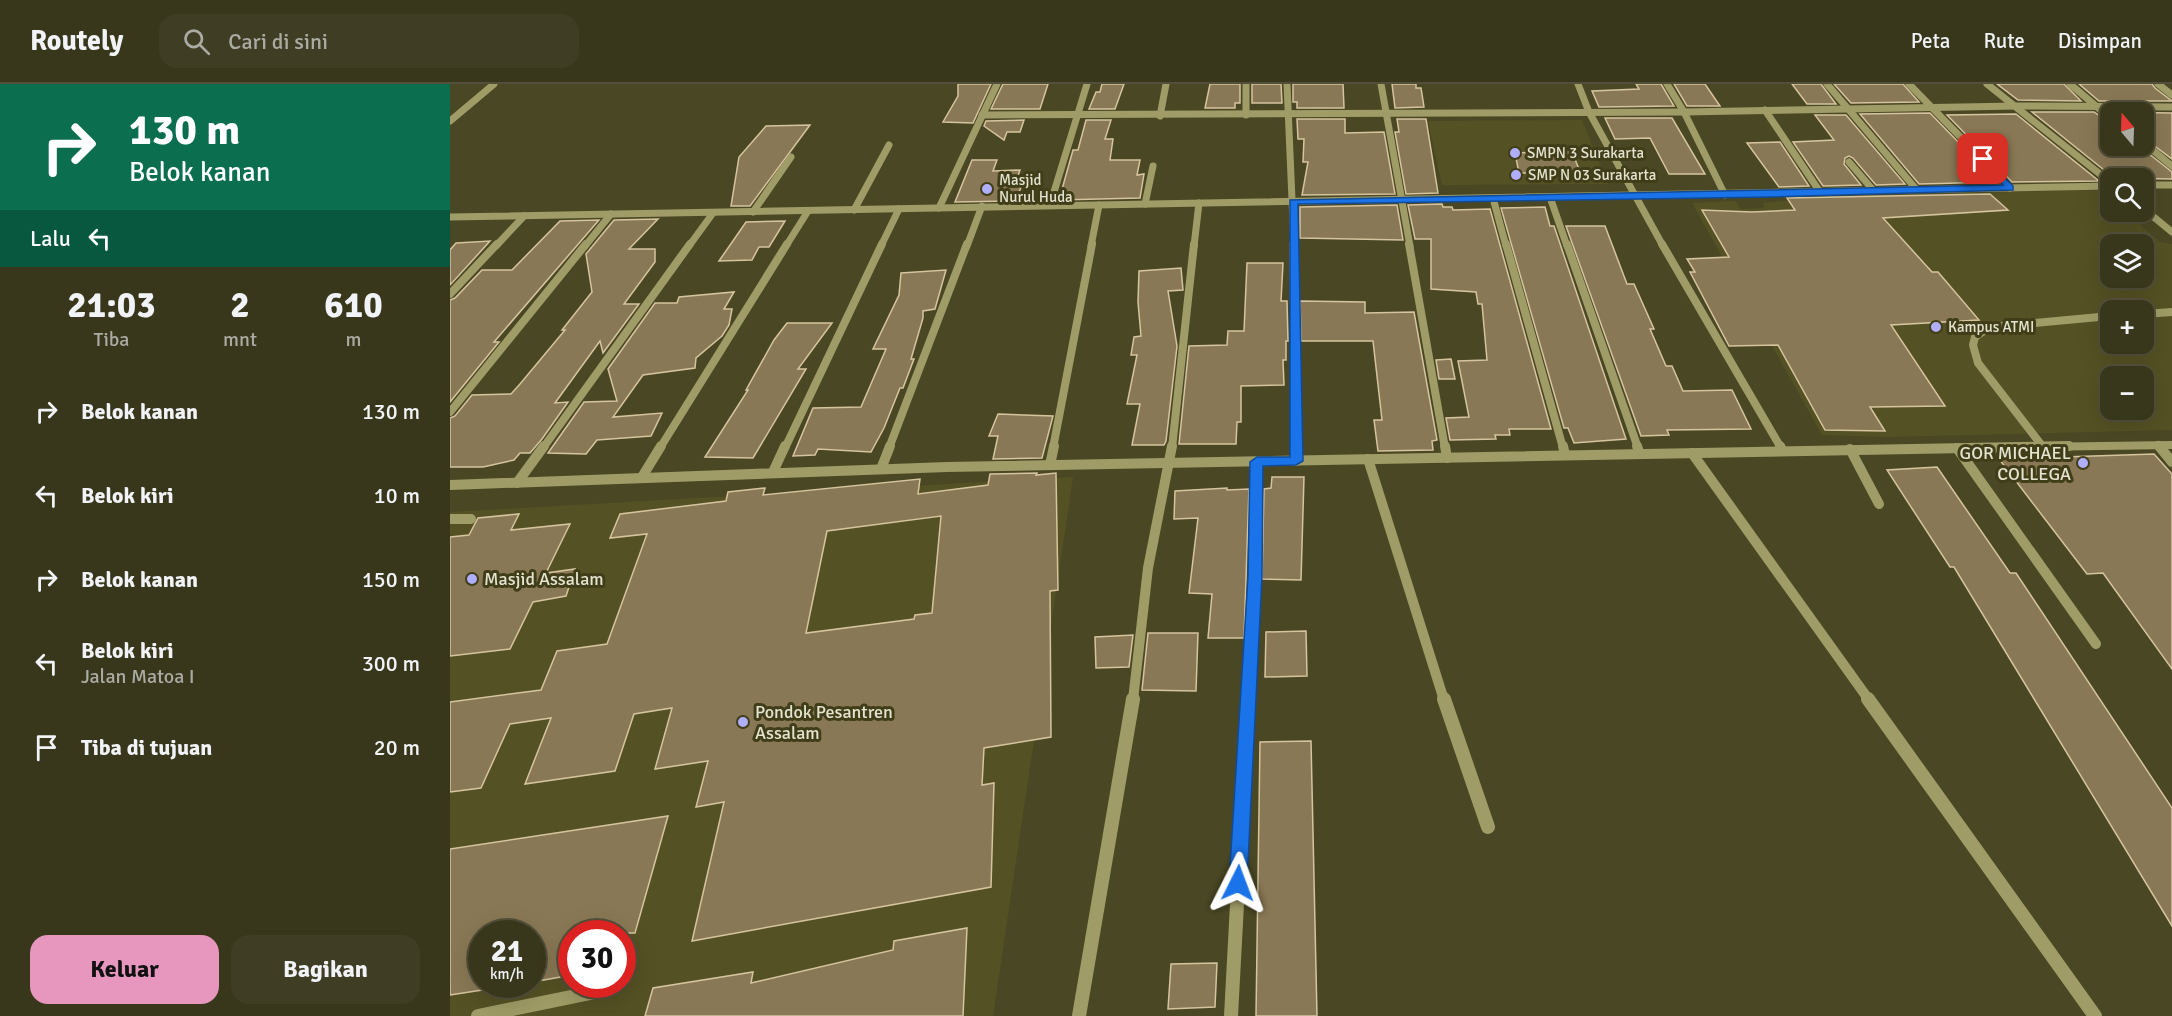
<!DOCTYPE html>
<html lang="id">
<meta charset="utf-8">
<style>
:root{--surface:#38361b;--page:#3f3e24;--text:#f1f3f6;--muted:#ababa3;--line:#52503a;--accent:#e797bd}
body{margin:0;font-family:Signika,sans-serif;background:var(--page);color:var(--text);height:100vh;display:flex;flex-direction:column;font-size:22px;white-space:nowrap}
*{box-sizing:border-box;margin:0}
p{font-size:20px;color:var(--muted)}
.icon{flex:none;width:33px;height:33px;fill:none;stroke:currentColor;stroke-width:2;stroke-linecap:round;stroke-linejoin:round}
.map{position:relative;flex:1;overflow:hidden}
.drawer{display:flex;flex-direction:column;background:var(--surface);width:450px}
.drawer>*{flex:none}
.top-card{background:#0b6e4f;color:#fff;overflow:hidden}
.needle{width:39px;rotate:341deg}
.controls{position:absolute;left:1650px;top:18px;display:grid;gap:12px}
.controls a{display:grid;place-items:center;width:54px;height:54px;border-radius:12px;background:var(--surface);box-shadow:0 6px 24px #0002,0 0 0 2px var(--line);font-size:30px}
.speed{position:absolute;left:18px;top:836px;display:flex;gap:12px;font-size:30px;font-weight:700;text-align:center}
.speed>*{display:grid;place-content:center;width:78px;height:78px;border-radius:50%;background:var(--surface);box-shadow:0 6px 24px #0002,0 0 0 2px var(--line);line-height:1}
.speed small{font-size:15px;font-weight:400}
.speed .limit{border:9px solid #d22;background:#fff;color:#111}
.pin{position:absolute;display:grid;place-items:center;width:51px;height:51px;color:#fff;margin:-26px;border-radius:12px;box-shadow:0 3px 9px #0006}
.me{position:absolute;width:66px;margin:-33px;rotate:3deg;stroke-linejoin:round;filter:drop-shadow(0 0 4px #0008)}
.turn{display:flex;align-items:center;gap:21px;height:126px;padding:0 30px;font-size:27px}
.turn .icon{width:78px;height:78px;stroke-width:2.5}
.turn b{display:block;font-size:42px;line-height:51px}
.then{display:flex;align-items:center;height:57px;padding:0 30px;background:#0003;gap:12px;font-size:22px}
.eta{display:flex;justify-content:space-evenly;align-items:center;height:102px;text-align:center}
.eta b{font-size:36px;font-weight:700;line-height:42px}
.primary-button{display:flex;gap:12px;margin-top:auto;padding:12px 30px}
.primary-button a{flex:1;height:69px;border-radius:18px;background:var(--accent);color:#111;font-size:24px;font-weight:700;line-height:69px;text-align:center}
.primary-button a+a{background:var(--page);color:var(--text)}
ul{padding:0;list-style:none}
li{display:flex;align-items:center;gap:18px;height:84px;padding:0 30px}
li div{flex:1}
li b{display:block;font-size:22px}
li em{font-style:normal}
header{display:flex;align-items:center;gap:36px;box-sizing:border-box;height:84px;padding:0 30px;background:var(--surface);border-bottom:2px solid var(--line)}
header strong{font-size:28px}
nav{display:flex;gap:33px;margin-inline-start:auto;font-size:21px}
.search{width:420px;height:54px;background:var(--page);display:flex;align-items:center;gap:15px;box-sizing:border-box;padding:0 21px;border-radius:18px;color:var(--muted);font-size:22px}
main{display:flex;flex:1;min-height:0}
.map>svg:first-child{display:block}
.built{fill:#545124;fill-rule:evenodd}
.building{fill:#897855;stroke:#d6c49e;stroke-width:1.5;fill-rule:evenodd}
.lines{fill:none;stroke-linecap:round;stroke-linejoin:round}
.minor-far3{stroke:#a09c67;stroke-width:7}
.minor-far2{stroke:#a09c67;stroke-width:8}
.minor-far1{stroke:#a09c67;stroke-width:10}
.minor{stroke:#a09c67;stroke-width:14}
.route{fill:#1a73e8;stroke:#114b97;stroke-width:1.5}
.poi-dot{fill:#b0aefa;stroke:#403d19;stroke-width:2}
.labels{text-anchor:middle;stroke-width:6;stroke-linejoin:round;paint-order:stroke}
.far-poi-label{font-size:15px;fill:#e4e3cf;stroke:#403d19;text-anchor:start}
.poi-label{font-size:18px;fill:#e4e3cf;stroke:#403d19;text-anchor:start}
</style>
<header>
<strong>Routely</strong>
<div class="search"><svg class="icon" aria-label="search" viewBox="0 0 24 24"><circle cx="10" cy="10" r="6"/><path d="M15 15l6 6"/></svg>Cari di sini</div>
<nav><a>Peta</a><a>Rute</a><a>Disimpan</a></nav>
</header>
<main>
<section class="drawer">
<div class="top-card">
<div class="turn"><svg class="icon" aria-label="right" viewBox="0 0 24 24"><path d="M7 20v-9h11M14 6l5 5-5 5"/></svg><div><b>130 m</b>Belok kanan</div></div>
<div class="then">Lalu<svg class="icon" aria-label="left" viewBox="0 0 24 24"><path d="M17 20v-9H6M10 6l-5 5 5 5"/></svg></div>
</div>
<div class="eta">
<div><b>21:03</b><p>Tiba</p></div>
<div><b>2</b><p>mnt</p></div>
<div><b>610</b><p>m</p></div>
</div>
<ul>
<li><svg class="icon" aria-label="right" viewBox="0 0 24 24"><path d="M7 20v-9h11M14 6l5 5-5 5"/></svg><div><b>Belok kanan</b></div><em>130 m</em></li>
<li><svg class="icon" aria-label="left" viewBox="0 0 24 24"><path d="M17 20v-9H6M10 6l-5 5 5 5"/></svg><div><b>Belok kiri</b></div><em>10 m</em></li>
<li><svg class="icon" aria-label="right" viewBox="0 0 24 24"><path d="M7 20v-9h11M14 6l5 5-5 5"/></svg><div><b>Belok kanan</b></div><em>150 m</em></li>
<li><svg class="icon" aria-label="left" viewBox="0 0 24 24"><path d="M17 20v-9H6M10 6l-5 5 5 5"/></svg><div><b>Belok kiri</b><p>Jalan Matoa I</p></div><em>300 m</em></li>
<li><svg class="icon" aria-label="arrive" viewBox="0 0 24 24"><path d="M6 21V4h12l-3 4 3 4H6"/></svg><div><b>Tiba di tujuan</b></div><em>20 m</em></li>
</ul>
<div class="primary-button"><a>Keluar</a><a>Bagikan</a></div>
</section>
<div class="map">
<svg width="1722" height="932" viewBox="0 0 1722 932">
<rect width="100%" height="100%" fill="#4a4824"/>
<g class="built">
<path d="M1132,36L1158,100L992,101L978,37Z"/>
<path d="M1651,106L1660,115V128H1675L1710,158L1722,160V346L1436,353L1372,351L1242,119L1285,117L1291,125L1314,124L1313,119L1411,111ZM1660,160H1694V194H1660ZM1660,226H1694V260H1660ZM1660,292H1694V326H1660Z"/>
<path d="M623,393L543,932H0V428ZM32,849H82V900H32ZM122,849H172V900H122Z"/>
</g>
<g class="building">
<path d="M508,0H541L523,39L493,38L508,12Z"/>
<path d="M553,0H598L590,25H541Z"/>
<path d="M652,0H674L665,25H639L646,8H650Z"/>
<path d="M760,0H790V19H785V24H755Z"/>
<path d="M802,0H831L832,19H802Z"/>
<path d="M843,0H893L894,24H847V18H843Z"/>
<path d="M942,0H966V4H971L974,23L945,24Z"/>
<path d="M1186,0H1211L1224,22L1149,23L1142,7L1189,5Z"/>
<path d="M1224,0H1255L1270,22H1237Z"/>
<path d="M1342,0H1371L1386,20H1357Z"/>
<path d="M1384,0H1453L1469,18L1401,19Z"/>
<path d="M1547,0H1614L1631,17L1568,16Z"/>
<path d="M1629,0H1702L1705,4L1722,17H1649Z"/>
<path d="M1582,28H1644L1660,39V62H1689L1722,88V95L1664,94Z"/>
<path d="M1662,28L1722,29V75L1694,54V28Z"/>
<path d="M1480,29L1547,98L1469,100L1410,30Z"/>
<path d="M1566,30L1649,97L1562,98L1497,31Z"/>
<path d="M1365,31H1396L1455,100L1426,101L1403,74L1399,72L1395,74L1394,80L1411,101L1373,102L1343,58L1384,56Z"/>
<path d="M1155,34H1222L1255,90H1219L1200,54L1165,55Z"/>
<path d="M847,35H895V49L934,48L945,110L852,111L858,78H853L854,55H848Z"/>
<path d="M947,35H976L988,109L956,110L945,48H949Z"/>
<path d="M574,36L570,48H557L554,56L534,42L536,37Z"/>
<path d="M636,36H661L655,55H663L660,76H690L687,91L694,90L690,114L609,116L623,66H628Z"/>
<path d="M360,41L300,122H281L289,73L316,42Z"/>
<path d="M1330,58L1359,102L1329,103L1297,59Z"/>
<path d="M1094,68H1122L1131,90L1069,89L1065,69Z"/>
<path d="M522,76H547L543,87L570,86L567,95H574L567,114H561L560,117L505,118Z"/>
<path d="M1540,110L1558,126L1433,134L1482,188H1488L1529,236L1441,241L1495,322L1420,323L1435,347L1375,346L1328,261L1279,262L1240,188H1245L1237,175L1279,173L1252,126L1302,128L1345,126L1337,114Z"/>
<path d="M992,120L993,123H1002L1003,126L1040,125L1101,345H1059L1060,351H1045L1046,355L1000,356L996,334L1019,333L1008,277L1037,276L1032,220H1028L1026,208L981,205V155H965L958,121Z"/>
<path d="M947,121L953,156L850,154V123Z"/>
<path d="M1095,123L1100,142H1104L1176,355L1124,359L1118,344H1114L1051,124Z"/>
<path d="M208,135L179,165H205V178L174,220H189L153,269L150,257L105,319L118,318L92,355L80,369H70L64,376L33,383H0V334L5,332L22,311L61,310L70,300L115,246H112L142,208L136,170L164,136Z"/>
<path d="M149,136L44,258H49L0,318V216L5,214L32,186H62L110,137Z"/>
<path d="M335,137L319,163H309L302,176L269,177L296,138Z"/>
<path d="M1116,142H1155L1177,200H1184L1204,245H1200L1216,282H1222L1233,307L1282,306L1301,345L1217,346L1219,351L1191,352Z"/>
<path d="M40,157L21,178L0,201V166L6,159Z"/>
<path d="M797,179H833L831,217H837L838,257H836V276H833L834,301L791,302V338H787L786,360H729L739,262L777,261L778,247H794Z"/>
<path d="M731,184L733,206L718,207L727,262L716,357L714,361H682L690,320H677L687,271H681L684,253L691,252L688,218L689,187Z"/>
<path d="M496,186L485,225L473,227V234L461,275H464L453,304H450L434,344L421,368L368,365L365,371L343,372L363,324L411,323L436,265H423L449,211L451,189Z"/>
<path d="M284,208L274,225H282L279,241L272,252L246,274L245,284L193,291L163,333L212,329L201,352L147,356L136,370L98,369L134,318L167,317L158,285L205,219H227L229,213Z"/>
<path d="M850,217L915,218V229L964,228L987,356L982,357L983,366L928,367L924,336H932L923,257H851Z"/>
<path d="M337,239H382L348,285H356L303,374L255,373L298,306H296L324,256Z"/>
<path d="M1001,275L1005,295H989L986,276Z"/>
<path d="M548,330L603,332L592,374L543,375L548,352H539Z"/>
<path d="M1704,370L1722,390V585L1653,489L1637,490L1549,375Z"/>
<path d="M1487,383L1560,489H1566L1722,724V842L1504,483H1500L1437,386Z"/>
<path d="M587,389L586,391L606,389L608,506L600,507L601,653L534,664L532,701L544,699L541,803L242,857L274,718L246,723L258,677L205,685L222,624L184,630L165,687L75,700L101,634L60,640L31,704L0,708V618L91,606L107,567L157,560L197,450L160,454L170,430L276,417L278,408L315,404L313,411L470,395L468,410L538,401L540,390ZM491,432L482,529L465,531L464,535L356,549L377,447Z"/>
<path d="M822,393H854L851,496L812,495L814,405L821,404Z"/>
<path d="M777,404V406L799,405L794,554H758L762,510L739,509L748,434L724,435L725,407Z"/>
<path d="M69,430L61,446L120,440L96,489L125,485L116,512L83,518L60,565L0,572V453L19,451L28,434Z"/>
<path d="M856,547L857,592L815,593L816,548Z"/>
<path d="M698,549H748L746,607L692,606Z"/>
<path d="M683,551L679,583L646,584L645,553Z"/>
<path d="M861,657L867,932H806L810,658Z"/>
<path d="M218,732L185,849H122V891L82,898V849H32V906L0,911V765Z"/>
<path d="M517,844L513,932H195L203,904L303,888L301,899L443,866L444,857Z"/>
<path d="M767,879L765,923L718,925L721,880Z"/>
</g>
<g class="lines">
<g class="minor-far3">
<path d="M796,0V31"/>
<path d="M837,0L844,162"/>
<path d="M931,0L960,162"/>
<path d="M1128,0L1139,28L1213,162"/>
<path d="M1217,0L1234,28L1275,111"/>
<path d="M1377,0L1466,105"/>
<path d="M1459,0L1560,104"/>
<path d="M1537,0L1660,98"/>
<path d="M1620,0L1660,34"/>
<path d="M1708,0L1722,11"/>
<path d="M1315,26L1370,108"/>
<path d="M532,31L1234,28L1567,22L1722,23"/>
<path d="M710,32L716,0"/>
<path d="M0,37L44,0"/>
<path d="M1694,59L1722,82"/>
<path d="M1399,78L1423,106"/>
<path d="M1694,101H1722"/>
<path d="M1100,113L1117,162"/>
<path d="M1043,114L1056,162"/>
<path d="M695,120L703,82"/>
<path d="M600,121L637,0"/>
<path d="M489,124L547,0"/>
<path d="M1694,125L1722,148"/>
<path d="M404,126L439,61"/>
<path d="M303,128L341,73"/>
<path d="M0,133L1660,102"/>
<path d="M46,162L74,132"/>
<path d="M135,162L161,130"/>
<path d="M239,162L263,129"/>
<path d="M336,162L358,127"/>
<path d="M431,162L449,125"/>
<path d="M517,162L532,122"/>
<path d="M641,162L649,121"/>
<path d="M744,162L749,119"/>
</g>
<g class="minor-far2">
<path d="M843,160L846,364"/>
<path d="M959,160L995,364"/>
<path d="M1056,160L1113,364"/>
<path d="M1117,160L1188,364"/>
<path d="M1212,160L1331,364"/>
<path d="M0,210L47,160"/>
<path d="M1694,230L1722,228"/>
<path d="M0,328L136,160"/>
<path d="M1708,361L1710,364"/>
<path d="M1593,363L1528,279L1523,261L1525,253L1540,243L1660,232"/>
<path d="M93,364L240,160"/>
<path d="M210,364L337,160"/>
<path d="M335,364L432,160"/>
<path d="M439,364L517,160"/>
<path d="M603,364L642,160"/>
<path d="M722,364L744,160"/>
<path d="M1502,364L1722,361"/>
</g>
<g class="minor-far1">
<path d="M846,362V377"/>
<path d="M995,362L997,374"/>
<path d="M1113,362L1115,371"/>
<path d="M1187,362L1189,368"/>
<path d="M1330,362L1332,366"/>
<path d="M1709,362L1722,378"/>
<path d="M1507,364L1646,560"/>
<path d="M1400,365L1429,420"/>
<path d="M1242,369L1419,616"/>
<path d="M918,375L994,616"/>
<path d="M600,381L604,362"/>
<path d="M431,385L440,362"/>
<path d="M323,388L335,362"/>
<path d="M192,393L211,362"/>
<path d="M67,399L94,362"/>
<path d="M0,401L497,383L1619,362"/>
<path d="M0,435H21"/>
<path d="M683,616L698,484L722,362"/>
<path d="M798,616L805,492L807,378"/>
</g>
<g class="minor">
<path d="M994,615L1038,743"/>
<path d="M1418,615L1645,932"/>
<path d="M28,932L160,905"/>
<path d="M629,932L683,615"/>
<path d="M781,932L798,615"/>
</g>
</g>
<path class="route" d="M1533,72L1563,102V106L1322,113L848,120L853,377L846,381L813,382L812,492L797,799L795,805L788,807L782,805L779,799L798,492L800,378L807,373H840V116L1553,101L1528,75Z"/>
<g class="poi-dot">
<circle cx="1065" cy="69" r="6"/>
<circle cx="1066" cy="91" r="6"/>
<circle cx="537" cy="105" r="6"/>
<circle cx="1486" cy="243" r="6"/>
<circle cx="1633" cy="379" r="6"/>
<circle cx="22" cy="495" r="6"/>
<circle cx="293" cy="638" r="6"/>
</g>
<g class="labels">
<g class="far-poi-label">
<text x="1077" y="74">SMPN 3 Surakarta</text>
<text x="1078" y="96">SMP N 03 Surakarta</text>
<text x="549" y="101">Masjid<tspan x="549" dy="17">Nurul Huda</tspan></text>
<text x="1498" y="248">Kampus ATMI</text>
</g>
<g class="poi-label">
<text x="1621" y="375" text-anchor="end">GOR MICHAEL<tspan x="1621" dy="21">COLLEGA</tspan></text>
<text x="34" y="501">Masjid Assalam</text>
<text x="305" y="634">Pondok Pesantren<tspan x="305" dy="21">Assalam</tspan></text>
</g>
</g>
</svg>
<div class="controls">
<a><svg class="needle" viewBox="-14 -14 28 28"><path d="M0-13l5 13h-10z" fill="#e53935"/><path d="M0 13l5-13h-10z" fill="#ababa3"/></svg></a>
<a><svg class="icon" aria-label="search" viewBox="0 0 24 24"><circle cx="10" cy="10" r="6"/><path d="M15 15l6 6"/></svg></a>
<a><svg class="icon" aria-label="layers" viewBox="0 0 24 24"><path d="M12 4l9 5-9 5-9-5zM3 14l9 5 9-5"/></svg></a>
<a>+</a>
<a>−</a>
</div>
<div class="speed"><div>21<small>km/h</small></div><div class="limit">30</div></div>
<div class="pin" style="left:1533px;top:75px;background:#d93025"><svg class="icon" aria-label="arrive" viewBox="0 0 24 24"><path d="M6 21V4h12l-3 4 3 4H6"/></svg></div>
<svg class="me" style="left:788px;top:799px" viewBox="-20 -20 40 40"><path d="M0-17L14 15 0 8-14 15z" fill="#1a73e8" stroke="#fff" stroke-width="4"/></svg>
</div>
</main>
